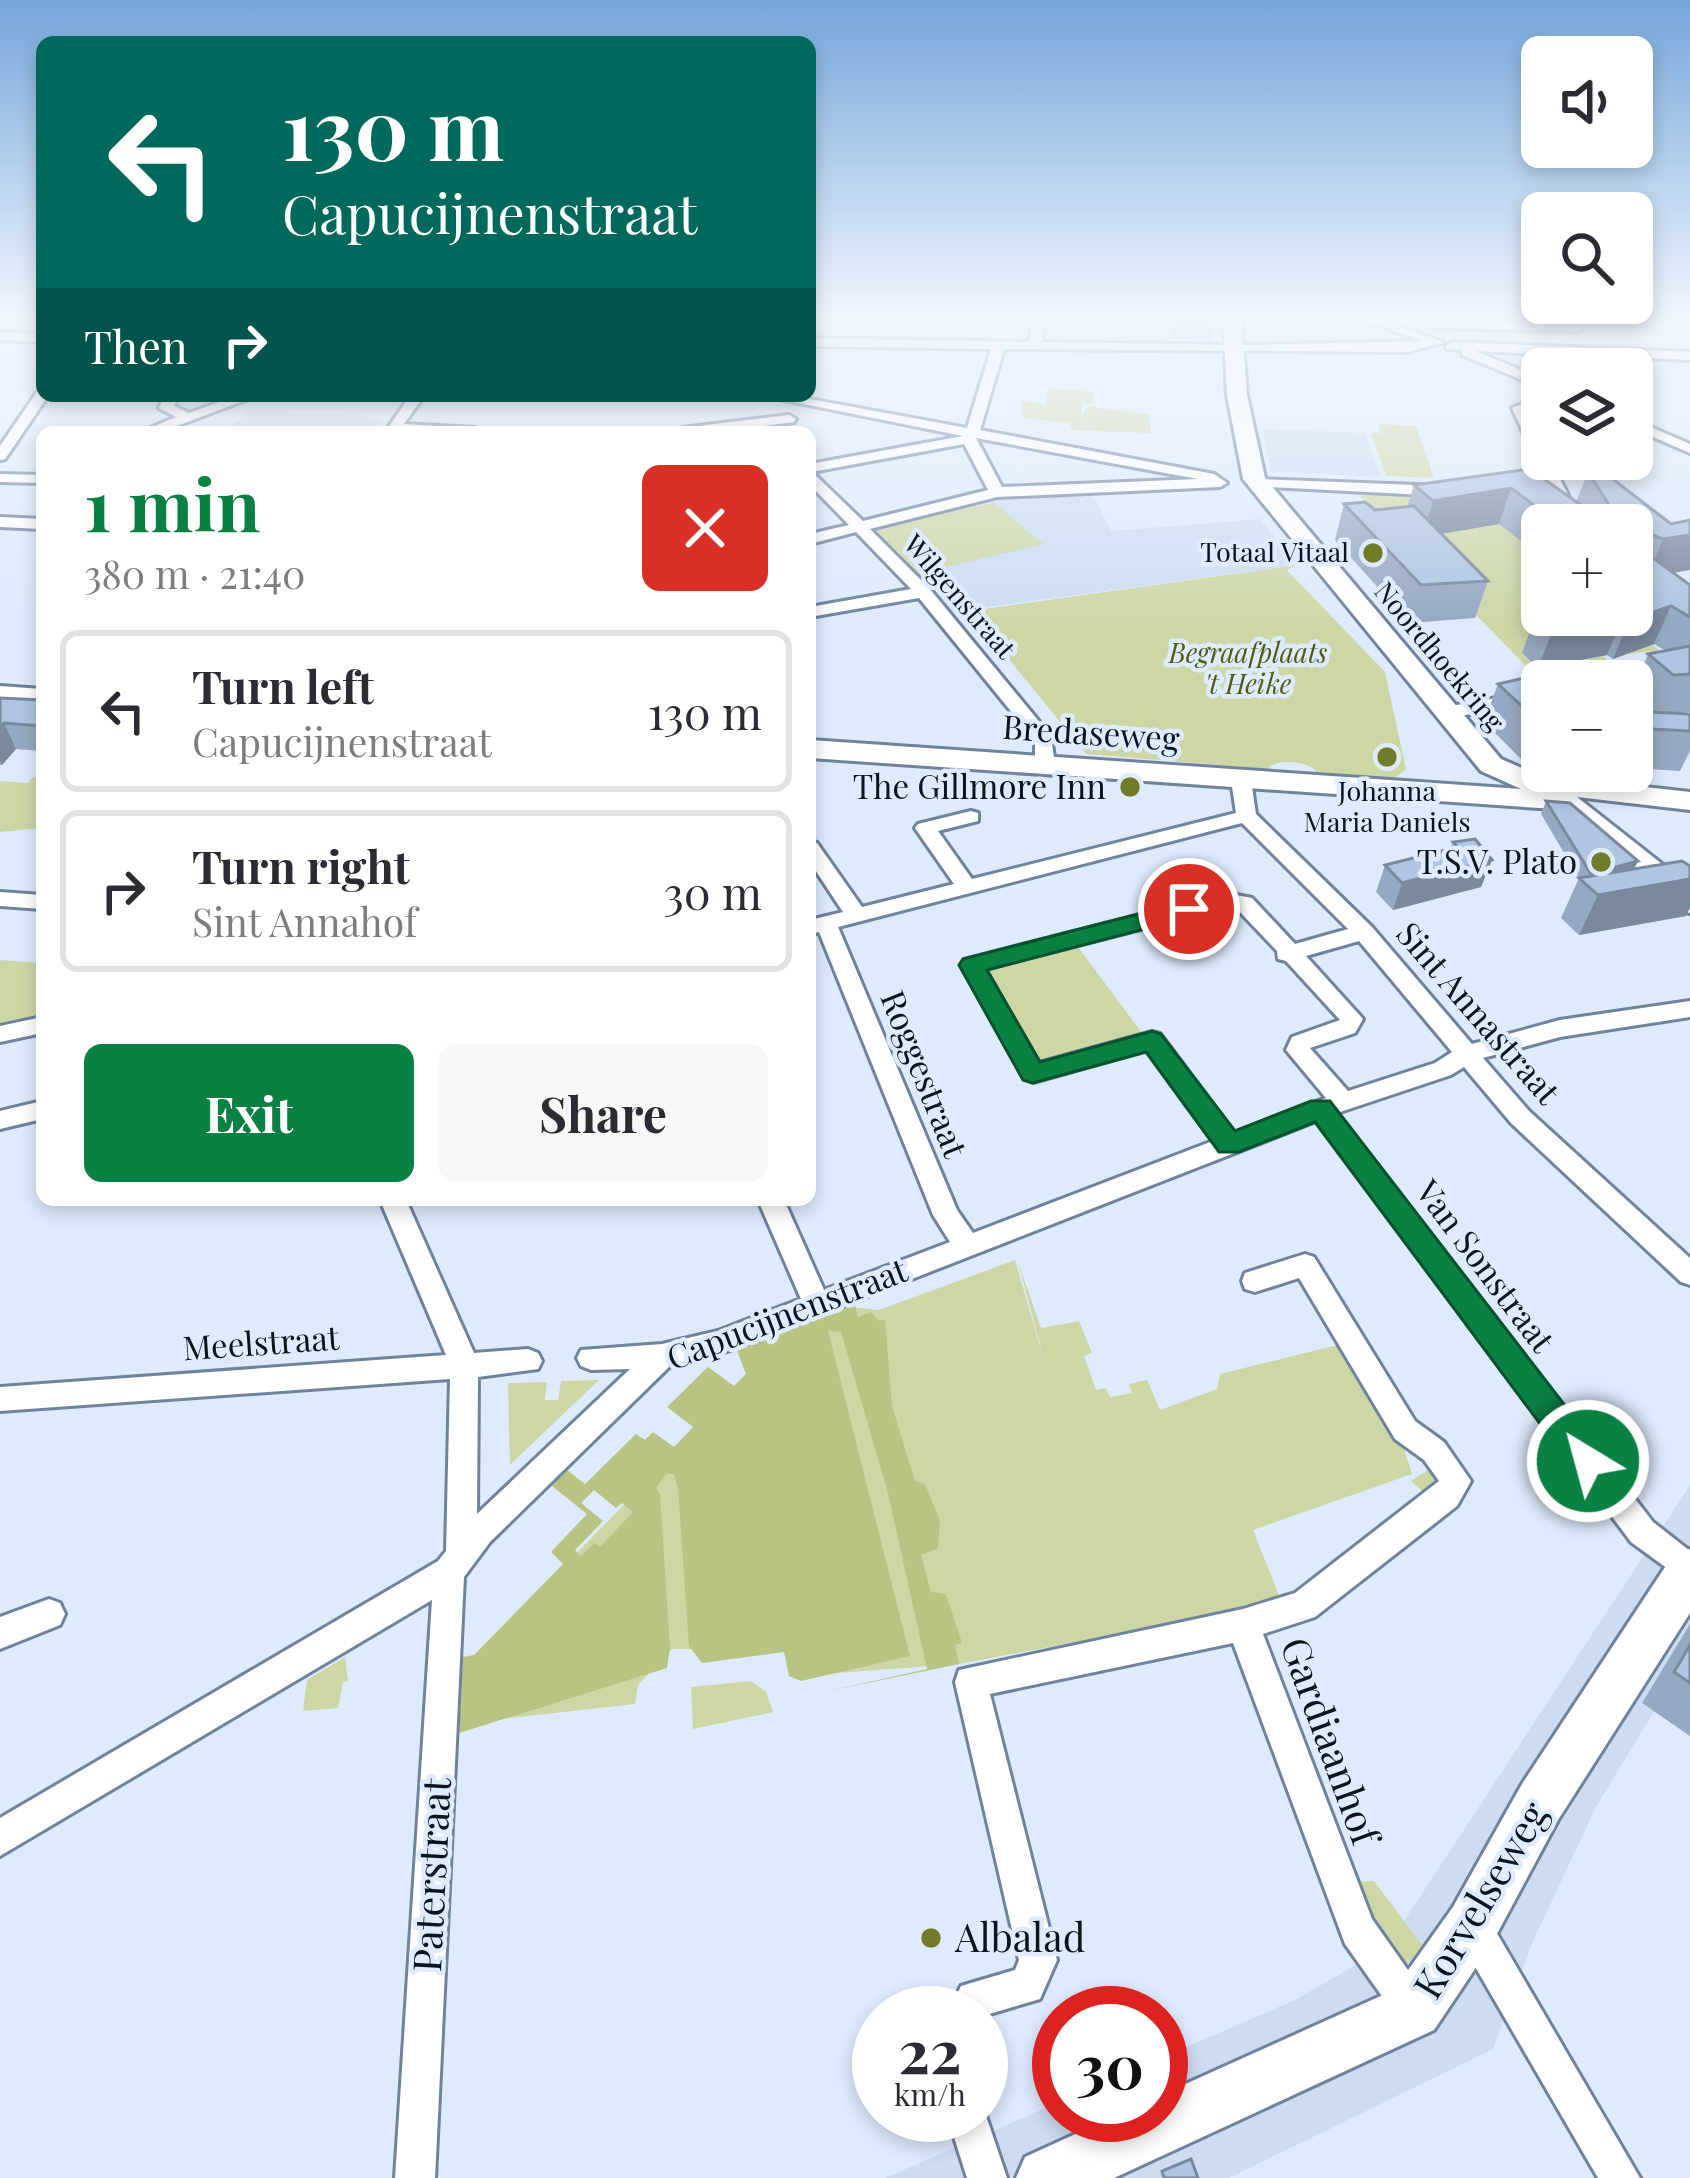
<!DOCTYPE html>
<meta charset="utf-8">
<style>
:root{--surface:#fff;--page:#f7f7f7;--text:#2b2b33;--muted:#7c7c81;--line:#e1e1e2;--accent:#0b8043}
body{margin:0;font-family:"Playfair Display",serif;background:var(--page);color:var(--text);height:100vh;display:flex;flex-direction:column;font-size:45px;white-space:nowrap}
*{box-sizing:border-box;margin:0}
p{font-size:39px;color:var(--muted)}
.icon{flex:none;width:66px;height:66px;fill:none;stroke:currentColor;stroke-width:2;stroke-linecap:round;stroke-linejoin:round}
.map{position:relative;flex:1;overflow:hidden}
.panel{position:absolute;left:36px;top:426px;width:780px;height:780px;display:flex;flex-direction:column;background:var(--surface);border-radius:18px;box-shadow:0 6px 18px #0003}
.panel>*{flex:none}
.hud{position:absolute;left:36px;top:36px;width:780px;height:366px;border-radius:18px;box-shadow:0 6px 18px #0003;background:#00695c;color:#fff;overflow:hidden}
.tools{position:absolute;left:1521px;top:36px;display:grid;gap:24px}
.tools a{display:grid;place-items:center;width:132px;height:132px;border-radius:18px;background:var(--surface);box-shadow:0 6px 18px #0003;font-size:60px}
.speed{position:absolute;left:852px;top:1986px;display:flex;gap:24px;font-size:60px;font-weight:700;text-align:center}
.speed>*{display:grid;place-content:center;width:156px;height:156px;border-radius:50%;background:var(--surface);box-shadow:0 6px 18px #0003;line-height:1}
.speed small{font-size:30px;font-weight:400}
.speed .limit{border:18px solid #d22;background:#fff;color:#111}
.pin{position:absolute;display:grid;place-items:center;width:102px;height:102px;color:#fff;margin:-51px;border:6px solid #fff;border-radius:50%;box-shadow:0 3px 12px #0007}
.me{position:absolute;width:132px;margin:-66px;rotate:323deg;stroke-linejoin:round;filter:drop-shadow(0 0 9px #0008)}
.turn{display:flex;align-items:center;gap:42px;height:252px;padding:0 48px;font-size:54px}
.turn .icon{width:156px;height:156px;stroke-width:2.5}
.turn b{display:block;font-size:84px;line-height:102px}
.then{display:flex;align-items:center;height:114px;padding:0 48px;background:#0003;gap:24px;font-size:45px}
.round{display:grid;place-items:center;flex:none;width:126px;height:126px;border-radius:18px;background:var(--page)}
.head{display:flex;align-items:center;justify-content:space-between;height:204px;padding:0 48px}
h1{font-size:72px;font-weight:700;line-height:90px;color:var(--accent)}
.button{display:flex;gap:24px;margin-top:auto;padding:24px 48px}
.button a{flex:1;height:138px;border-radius:18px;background:var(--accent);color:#fff;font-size:48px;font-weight:700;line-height:138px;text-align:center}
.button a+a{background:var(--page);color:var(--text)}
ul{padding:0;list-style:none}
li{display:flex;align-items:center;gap:36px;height:162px;margin:0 24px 18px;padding:0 24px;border:6px solid var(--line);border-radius:18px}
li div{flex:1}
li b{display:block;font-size:45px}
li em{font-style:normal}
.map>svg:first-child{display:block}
.built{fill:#ccddf1}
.green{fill:#cdd7a6}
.forest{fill:#b8c482;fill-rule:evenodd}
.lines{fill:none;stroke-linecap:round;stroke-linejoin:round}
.street-casing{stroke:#6f839d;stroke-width:6}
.secondary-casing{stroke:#6f839d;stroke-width:6}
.street{fill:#fff;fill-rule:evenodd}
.secondary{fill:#fff;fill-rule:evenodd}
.wall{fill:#96a9c2}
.shaded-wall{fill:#7a8a9e}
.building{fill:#afc5e1;stroke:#7a8a9e;stroke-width:3}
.route{fill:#0b8043;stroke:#07532c;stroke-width:3}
.poi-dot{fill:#707c29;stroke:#deebfd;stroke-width:4.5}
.labels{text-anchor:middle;stroke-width:9;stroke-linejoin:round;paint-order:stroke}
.far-poi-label{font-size:27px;fill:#0b131c;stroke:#deebfd;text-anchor:end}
.far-street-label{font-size:27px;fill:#0b131c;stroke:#deebfd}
.far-park-label{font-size:27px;font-style:italic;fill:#515b11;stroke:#deebfd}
.street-label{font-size:33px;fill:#0b131c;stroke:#deebfd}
.poi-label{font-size:33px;fill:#0b131c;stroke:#deebfd;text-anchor:end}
.near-street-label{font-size:39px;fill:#0b131c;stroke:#deebfd}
.near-poi-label{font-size:39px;fill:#0b131c;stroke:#deebfd;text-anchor:start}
</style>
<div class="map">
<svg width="1690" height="2178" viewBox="0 0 1690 2178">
<rect width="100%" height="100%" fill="#deebfd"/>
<g class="built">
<path d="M248,411L365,416L383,419L373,432H225Z"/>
<path d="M1263,429L1365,433L1380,477L1271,471Z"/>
<path d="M1092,492L1111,531L1260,519L1296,565L952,612L882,529L1021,495Z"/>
<path d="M1690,1485V1652L1596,1807L1533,1941L1493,2049L1229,2178H885L1059,2102V2115H1161V2058L1295,2000L1387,1947Z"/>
</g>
<g class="green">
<path d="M1048,388L1094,392L1092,405L1083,403L1080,419L1088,406L1149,415L1151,433L1071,430L1070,423L1023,418L1021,400L1046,405Z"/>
<path d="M1378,424L1416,426L1434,478L1386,476L1371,433H1380Z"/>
<path d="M1365,493L1525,501L1515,504L1542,557V615H1617L1659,650L1628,654L1608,636L1523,654L1541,669L1603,656L1610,662L1547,674L1529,669L1360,496Z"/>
<path d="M995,503L1043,544L921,573L947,607L942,608L906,561L897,557L900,554L870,531L915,519L907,517Z"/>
<path d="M1296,565L1287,570L1385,672L1406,769L1395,778L1317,772C1308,761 1275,758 1268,769L1086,754L970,611Z"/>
<path d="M33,777L42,778V828L0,832V781L28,783Z"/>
<path d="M1075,943L1145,1037L1037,1068L979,967Z"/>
<path d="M0,960L42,963V1020L0,1028Z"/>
<path d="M1015,1260L1046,1367L1018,1262L1041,1328L1079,1321L1092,1353L1084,1356L1096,1390L1106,1388L1110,1397L1132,1393L1129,1384L1147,1380L1160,1410L1217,1389L1220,1374L1338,1345L1350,1353L1398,1435H1399L1424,1449C1432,1458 1438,1469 1441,1480L1426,1494L1411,1481L1434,1466L1426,1452L1400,1436L1412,1474L1253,1530L1282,1603L959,1664L824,1674L783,1650L672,1649L638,1685L635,1704L466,1723L467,1665L751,1375L742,1349L850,1307L879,1310Z"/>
<path d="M599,1380L516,1459L510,1465L508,1383L547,1382L545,1400H558L561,1381Z"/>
<path d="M345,1657L348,1681L343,1682L338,1708L303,1711L307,1680Z"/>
<path d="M751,1681L766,1692L773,1712L693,1729L691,1687Z"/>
<path d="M1374,1881L1423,1946L1397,1974L1349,1882Z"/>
</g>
<path class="forest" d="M854,1302L858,1317L871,1312L879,1321L885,1319L892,1406L915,1481L925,1484L940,1521L938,1548L921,1555L931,1592L946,1594L962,1643L955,1645L959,1664L829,1691L927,1669L888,1493L841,1332L828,1331L910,1656L801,1681L789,1676L784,1652L702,1663L689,1646L678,1488L674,1474H666L656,1488L660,1494L670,1648L667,1668L459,1733L463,1657L474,1655L563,1564L551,1552L587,1514L552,1486L567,1470L585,1484L636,1434L645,1440L653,1432L674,1447L693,1427L667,1407L708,1367L734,1386L746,1374L736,1348ZM594,1490L616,1508L622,1503L633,1512L600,1547L594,1543L581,1556L575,1550L603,1521L581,1503Z"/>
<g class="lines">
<defs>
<g id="street">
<path d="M1033,318H1045L1042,342L1248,345L1424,341L1355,318H1374L1444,342L1408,352L1004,349L980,430L1214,474L1227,483L1220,487L997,497L870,529L929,588L1051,736L1055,765L1045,771L1035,765V741L919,598L810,617V607L911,589L856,532L810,544V534L849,525L810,485V464L963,436L764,396H793L967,428L991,349L810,346V338L1029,342ZM976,438L1198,479L1002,487ZM964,444L988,490L863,521L812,472Z"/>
<path d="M1571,318H1583L1580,331L1432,328L1426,324L1432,320L1570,324Z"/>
<path d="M0,332L42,334V342L0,340Z"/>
<path d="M1452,342L1690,352V360L1475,351L1542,379V388L1462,355V350L1447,349L1446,346Z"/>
<path d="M42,391V396H48L5,459L0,460V446L37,392Z"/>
<path d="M164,396H178L174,406L189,413L236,396H256L161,432H141L176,417L159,408Z"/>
<path d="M410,396H424L404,424L475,428L482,432H385Z"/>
<path d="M1542,396V405L1527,410L1542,442V459H1550L1569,497L1561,502L1553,497L1512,408Z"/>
<path d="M789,415L796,419L794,422L717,432H675L682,428Z"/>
<path d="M1632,419L1690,444V453L1632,428Z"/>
<path d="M0,474L42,475V483L0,482Z"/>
<path d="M1257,479L1444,486L1452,491L1444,496L1252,486L1250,483Z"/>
<path d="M0,517L42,519V529L0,527Z"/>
<path d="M1690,660V670L1632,682L1602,681L1611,676Z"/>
<path d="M1542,690V700L1445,719L1436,713L1445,707Z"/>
<path d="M1241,774L1251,780L1256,814L1372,927L1472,1044L1560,1020L1690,1001V1017L1560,1037L1483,1058L1529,1111L1690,1258V1285L1681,1282L1511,1123L1464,1067L1451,1075L1337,1113L1653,1522L1690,1551V1585L1631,1542L1316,1121L730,1350L670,1366L490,1542L464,1577L435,2178H395L432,1600L0,1856V1818L438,1561L446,1551L450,1379L0,1411V1387L446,1355L380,1200H406L474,1353L528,1349L538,1353L542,1361L538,1369L478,1377L477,1514L630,1369L591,1370L581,1366L577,1358L581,1350L662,1344L718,1331L801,1299L758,1200H784L824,1290L950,1242L933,1215L819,932L810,934V920L843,912L810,862V841L817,843L862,907L954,884L915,828L918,824L971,811L978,813V821L938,831L972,879L1236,813L1231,780ZM1242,823L1348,929L1295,944L1252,898L1226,893L964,960L961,965L1025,1079L1033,1082L1147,1050L1213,1141L973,1233L957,1210L838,927ZM1226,907L1237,909L1277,951L1278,959L1286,961L1340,1020L1292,1037L1286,1050L1326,1098L1234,1133L1160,1034L1152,1032L1039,1063L985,969ZM1359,941L1452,1052L1435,1063L1348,1091L1310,1048L1355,1033L1363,1019L1306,956Z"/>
<path d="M0,892L42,895V909L0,906Z"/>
<path d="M42,1017V1033L0,1042V1026Z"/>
<path d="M42,1101V1119L0,1129V1111Z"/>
<path d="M1305,1254L1314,1257L1415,1421L1444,1442L1471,1481L1457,1506L1315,1617L1263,1634L1372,1919L1427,1997L1433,2010L1427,2023L1414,2029L1401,2023L1345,1944L1233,1643L990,1694L1057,1960L1040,1999L986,2015L981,2025V2013H948L961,1986L1015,1970L1019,1960L955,1682L959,1670L1243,1609L1295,1593L1439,1481L1424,1460L1395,1439L1299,1278L1255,1292L1245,1289L1242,1281L1245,1273Z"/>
<path d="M49,1599L60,1603L65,1614L60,1625L0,1649V1617Z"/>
<path d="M1472,1908L1485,1913L1640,2178H1598L1459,1939L1454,1926L1459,1913Z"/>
<path d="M981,2101L1007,2178H967L947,2115H981Z"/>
</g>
<g id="secondary">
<path d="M1223,318H1241L1247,395L1265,478L1501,759L1538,775L1690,792V810L1577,797L1690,886V913L1679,910L1566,812L1554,809L810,758V740L1521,789L1481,771L1243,479L1227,395Z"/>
<path d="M0,686L42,689V705L0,702Z"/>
<path d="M1690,1549V1613L1558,1820L1491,1945L1434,2030L1114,2178H1016L1025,2157L1117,2115H1161V2095L1394,1990L1453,1907L1522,1784L1673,1555Z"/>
</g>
</defs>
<use href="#street" class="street-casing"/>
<use href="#secondary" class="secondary-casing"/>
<use href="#street" class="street"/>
<use href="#secondary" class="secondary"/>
</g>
<g class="wall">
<path d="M936,318H957L956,321H936Z"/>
<path d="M1169,318H1214L1210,340L1172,339Z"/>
<path d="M1530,469L1576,502L1588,472L1605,473L1690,570L1673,573L1690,585V712L1668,713L1690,714V751L1680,771L1632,768V711L1654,712L1632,692L1648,654L1666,651L1654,644L1613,659L1607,655L1538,668L1522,653L1536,615H1632V525H1542V557L1499,524L1441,534L1488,581L1475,618L1410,623L1335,540L1344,504L1375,510L1407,507L1414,485Z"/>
<path d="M1542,681V762L1523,761L1484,722L1498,684Z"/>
<path d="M0,698L42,700V751L16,749L2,765H0Z"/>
<path d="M1546,801L1638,861L1634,869L1686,916L1579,935L1561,918L1579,878L1541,814Z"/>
<path d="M1453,842L1492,860L1481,887L1393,910L1376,892L1385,865L1450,848Z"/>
<path d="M1690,1624V1736L1642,1703Z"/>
</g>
<g class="shaded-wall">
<path d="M1511,488L1499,524L1422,537L1433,501Z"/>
<path d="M1690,535V570L1648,576L1663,539Z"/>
<path d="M1671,606L1654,644L1613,659L1629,621Z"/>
<path d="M1623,617L1607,655L1538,668L1553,629Z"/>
<path d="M4,723L16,749L2,765L0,761V727Z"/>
<path d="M1492,860L1481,887L1393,910L1402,883Z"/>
<path d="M1638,861L1631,875L1589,887L1591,874Z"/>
<path d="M1690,879V908L1686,916L1579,935L1598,895Z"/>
</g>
<g class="building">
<path d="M1530,469L1609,525H1561L1511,488L1433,501L1414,485Z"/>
<path d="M1588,472L1605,473L1671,524L1690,520V535L1663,539L1644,532L1638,547L1690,585V617L1671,606L1629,621L1623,617L1553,629L1536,615H1632V590L1646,588L1632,577V525H1622Z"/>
<path d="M1365,502L1375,510L1414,506L1488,581L1421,585L1344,504Z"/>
<path d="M1690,646V674L1673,675L1648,654Z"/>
<path d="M1576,666L1592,681H1542V722H1539L1498,684Z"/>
<path d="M0,698L42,700V726L4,723L0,727Z"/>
<path d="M1632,711L1690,714V731L1632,728Z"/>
<path d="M1546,801L1570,803L1638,861L1591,874Z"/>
<path d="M1475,839L1492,860L1402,883L1385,865L1458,847L1453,842Z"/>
<path d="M1682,861L1690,866V879L1598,895L1579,878Z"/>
<path d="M1690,1645V1683L1674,1672Z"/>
<path d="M1191,2159L1198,2178H1164L1162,2171Z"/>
</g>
<linearGradient id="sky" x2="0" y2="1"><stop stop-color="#75a6da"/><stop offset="0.51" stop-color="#f0f6fe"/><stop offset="1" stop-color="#f0f6fe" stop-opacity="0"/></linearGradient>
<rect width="1690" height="623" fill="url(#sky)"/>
<path class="route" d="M1189,901L1198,904V915L987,970L1040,1062L1152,1031L1161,1034L1235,1131L1311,1101H1330L1600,1451L1605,1461L1600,1472L1588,1476L1576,1472L1315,1122L1239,1152H1219L1146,1052L1033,1083L1023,1080L959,965L963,959Z"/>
<g class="poi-dot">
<circle cx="1373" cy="553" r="12"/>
<circle cx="1387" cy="757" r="12"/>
<circle cx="1130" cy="787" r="12"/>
<circle cx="1601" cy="862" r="12"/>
<circle cx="931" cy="1938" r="12"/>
</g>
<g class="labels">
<g class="far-poi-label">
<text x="1349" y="562">Totaal Vitaal</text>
<text x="1387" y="801" text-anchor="middle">Johanna<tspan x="1387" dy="31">Maria Daniels</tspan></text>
</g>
<g class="far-street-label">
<text transform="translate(959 597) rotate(49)" y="9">Wilgenstraat</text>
<text transform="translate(1439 657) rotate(50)" y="9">Noordhoekring</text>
</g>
<g class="far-park-label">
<text x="1248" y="663">Begraafplaats<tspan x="1248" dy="31">'t Heike</tspan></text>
</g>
<g class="street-label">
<text transform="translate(1091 733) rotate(4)" y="12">Bredaseweg</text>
<text transform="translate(1478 1013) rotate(49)" y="12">Sint Annastraat</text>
<text transform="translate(924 1074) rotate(68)" y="12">Roggestraat</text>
<text transform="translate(1485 1266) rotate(53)" y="12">Van Sonstraat</text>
<text transform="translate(787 1314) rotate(-21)" y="12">Capucijnenstraat</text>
<text transform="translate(261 1343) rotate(-4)" y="12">Meelstraat</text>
</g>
<g class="poi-label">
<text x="1106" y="799">The Gillmore Inn</text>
<text x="1577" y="874">T.S.V. Plato</text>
</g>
<g class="near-street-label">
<text transform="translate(1330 1741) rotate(70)" y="14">Gardiaanhof</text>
<text transform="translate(432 1875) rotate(-87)" y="14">Paterstraat</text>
<text transform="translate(1481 1900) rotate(-59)" y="14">Korvelseweg</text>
</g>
<g class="near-poi-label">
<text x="955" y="1952">Albalad</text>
</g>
</g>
</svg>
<div class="tools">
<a><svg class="icon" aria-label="sound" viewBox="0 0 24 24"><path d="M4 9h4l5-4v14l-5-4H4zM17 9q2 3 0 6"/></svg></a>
<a><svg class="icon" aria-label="search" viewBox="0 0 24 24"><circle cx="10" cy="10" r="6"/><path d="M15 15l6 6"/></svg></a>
<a><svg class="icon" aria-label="layers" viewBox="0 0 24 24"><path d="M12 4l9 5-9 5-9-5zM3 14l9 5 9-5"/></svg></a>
<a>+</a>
<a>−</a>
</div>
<div class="speed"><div>22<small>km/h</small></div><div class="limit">30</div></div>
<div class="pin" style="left:1189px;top:909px;background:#d93025"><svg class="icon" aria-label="arrive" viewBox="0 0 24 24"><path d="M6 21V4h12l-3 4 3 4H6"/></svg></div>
<svg class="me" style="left:1588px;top:1461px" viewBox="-20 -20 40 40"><circle r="17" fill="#0b8043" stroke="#fff" stroke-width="3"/><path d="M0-11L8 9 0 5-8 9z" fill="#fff"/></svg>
<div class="hud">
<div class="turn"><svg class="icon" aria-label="left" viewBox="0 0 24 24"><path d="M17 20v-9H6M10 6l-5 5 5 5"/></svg><div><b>130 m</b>Capucijnenstraat</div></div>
<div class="then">Then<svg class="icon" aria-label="right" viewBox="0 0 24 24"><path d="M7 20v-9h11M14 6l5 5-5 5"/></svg></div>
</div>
<section class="panel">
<div class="head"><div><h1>1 min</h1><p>380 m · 21:40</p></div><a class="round" style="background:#d93025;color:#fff"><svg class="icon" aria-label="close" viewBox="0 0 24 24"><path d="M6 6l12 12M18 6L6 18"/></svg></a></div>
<ul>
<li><svg class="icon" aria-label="left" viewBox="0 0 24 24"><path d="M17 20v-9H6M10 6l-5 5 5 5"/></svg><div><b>Turn left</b><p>Capucijnenstraat</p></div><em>130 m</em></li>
<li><svg class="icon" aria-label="right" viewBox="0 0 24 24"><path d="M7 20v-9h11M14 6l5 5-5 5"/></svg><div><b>Turn right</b><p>Sint Annahof</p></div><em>30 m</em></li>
</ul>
<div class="button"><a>Exit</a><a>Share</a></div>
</section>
</div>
